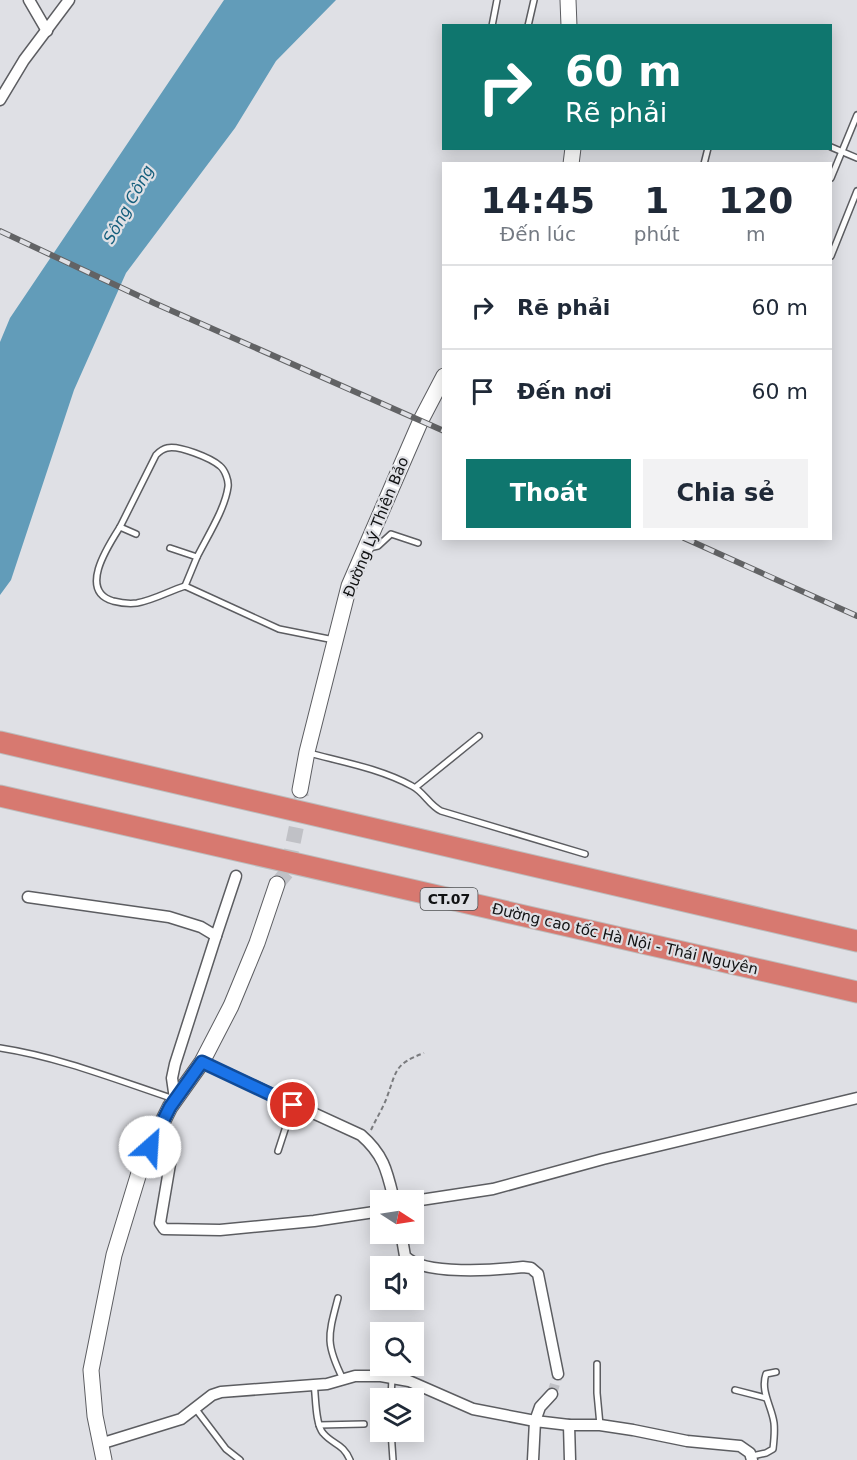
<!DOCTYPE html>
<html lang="vi">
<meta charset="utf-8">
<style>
:root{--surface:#fff;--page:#f2f2f3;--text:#1f2937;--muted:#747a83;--line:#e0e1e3;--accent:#0f766e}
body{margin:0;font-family:"DejaVu Sans",sans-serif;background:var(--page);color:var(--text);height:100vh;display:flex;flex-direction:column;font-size:22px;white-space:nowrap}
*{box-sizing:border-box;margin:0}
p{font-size:20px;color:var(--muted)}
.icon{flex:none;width:33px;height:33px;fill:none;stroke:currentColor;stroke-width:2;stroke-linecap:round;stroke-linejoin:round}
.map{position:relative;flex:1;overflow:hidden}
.sheet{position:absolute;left:442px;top:162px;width:390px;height:378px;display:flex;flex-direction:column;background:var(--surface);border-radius:0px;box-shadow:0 3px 15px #0003}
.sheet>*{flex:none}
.banner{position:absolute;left:442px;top:24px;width:390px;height:126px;border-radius:0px;box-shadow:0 3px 15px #0003;background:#0f766e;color:#fff;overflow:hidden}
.needle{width:39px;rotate:102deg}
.tools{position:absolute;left:370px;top:1190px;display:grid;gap:12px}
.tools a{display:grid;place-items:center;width:54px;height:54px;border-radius:0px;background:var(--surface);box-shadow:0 3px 15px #0003;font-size:30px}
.pin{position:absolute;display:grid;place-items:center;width:51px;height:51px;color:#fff;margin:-26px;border:3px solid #fff;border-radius:50%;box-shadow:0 2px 6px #0007}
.me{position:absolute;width:66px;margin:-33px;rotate:26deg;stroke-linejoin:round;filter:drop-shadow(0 0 4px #0008)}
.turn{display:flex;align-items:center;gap:21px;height:126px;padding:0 24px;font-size:27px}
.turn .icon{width:78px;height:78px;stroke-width:2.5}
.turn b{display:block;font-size:42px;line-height:51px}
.eta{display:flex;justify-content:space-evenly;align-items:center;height:102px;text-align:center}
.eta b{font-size:36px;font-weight:700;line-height:42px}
.action{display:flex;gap:12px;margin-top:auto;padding:12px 24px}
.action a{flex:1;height:69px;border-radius:0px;background:var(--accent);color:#fff;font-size:24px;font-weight:700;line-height:69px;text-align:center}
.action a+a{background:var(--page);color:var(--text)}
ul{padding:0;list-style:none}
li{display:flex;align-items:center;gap:18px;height:84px;padding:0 24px;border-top:2px solid var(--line)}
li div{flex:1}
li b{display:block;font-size:22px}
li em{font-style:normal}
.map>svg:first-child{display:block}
.water{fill:#629cb9}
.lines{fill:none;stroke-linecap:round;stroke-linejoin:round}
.street-tunnel{stroke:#c0c1c6;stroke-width:10;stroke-dasharray:10 5;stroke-linecap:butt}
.secondary-tunnel{stroke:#c0c1c6;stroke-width:15;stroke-dasharray:15 8;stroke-linecap:butt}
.lane-casing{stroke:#5c5d61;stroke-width:8}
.street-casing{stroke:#5c5d61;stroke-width:13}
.secondary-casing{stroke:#5c5d61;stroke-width:17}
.highway-casing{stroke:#bcbdbd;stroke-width:23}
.path{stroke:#7a7b7e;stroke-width:2;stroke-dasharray:4.5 3;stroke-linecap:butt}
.lane{stroke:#fff;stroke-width:5}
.street{stroke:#fff;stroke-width:10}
.secondary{stroke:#fff;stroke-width:15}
.highway{stroke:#d77970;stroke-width:21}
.rail-casing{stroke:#626365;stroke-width:6}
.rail{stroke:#dfe0e5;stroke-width:4;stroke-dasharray:11;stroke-linecap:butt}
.route-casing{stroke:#114b97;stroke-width:15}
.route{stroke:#1a73e8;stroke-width:10}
.labels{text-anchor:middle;stroke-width:4.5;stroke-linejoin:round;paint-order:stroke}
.shield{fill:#dfe0e5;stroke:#4f5052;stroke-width:1.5}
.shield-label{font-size:14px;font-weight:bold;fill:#111213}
.street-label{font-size:15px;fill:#111213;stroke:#dfe0e5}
.water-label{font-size:16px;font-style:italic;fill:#145e7c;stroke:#dfe0e5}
</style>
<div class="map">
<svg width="857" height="1460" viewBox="0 0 857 1460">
<rect width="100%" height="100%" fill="#dfe0e5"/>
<path class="water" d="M224,0H336L276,61L235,128L126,273L74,390L11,580L0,595V342L10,318Z"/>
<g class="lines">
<path class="street-tunnel" d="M552,1394L558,1374"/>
<path class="secondary-tunnel" d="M277,884L287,872L302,800L300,790"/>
<defs>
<g id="lane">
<path d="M492,26L497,0"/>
<path d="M528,26L534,0"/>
<path d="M831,147L857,158"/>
<path d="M704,164L708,148"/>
<path d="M831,178L857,115"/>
<path d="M831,256L857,191"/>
<path d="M120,527L156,455C159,452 162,449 167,448C179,445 211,458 220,466C225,470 229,481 228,487C225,509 207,537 197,557"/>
<path d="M136,534L120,527C108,546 78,591 113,601C121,603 129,604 137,603C154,600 169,591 185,586L279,629L334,640"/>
<path d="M170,548L197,557L185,586"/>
<path d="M369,548L378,546L391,534L418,543"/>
<path d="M309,753C343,762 381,769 412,786C424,792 429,805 441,811L585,854"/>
<path d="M416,787L479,736"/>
<path d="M0,1048C59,1057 117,1080 174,1099"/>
<path d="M278,1151L293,1105"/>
<path d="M338,1298C328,1336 325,1343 343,1379"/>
<path d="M597,1364V1393L600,1425"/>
<path d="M314,1384C316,1396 315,1424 323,1433C333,1445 343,1443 350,1460"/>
<path d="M735,1390L766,1398"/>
<path d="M391,1398L392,1378"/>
<path d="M195,1408L226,1449L240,1460"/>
<path d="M319,1425L364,1424"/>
<path d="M391,1431L393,1460"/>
<path d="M752,1456L766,1453L773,1449C774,1440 775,1432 774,1423C772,1407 760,1391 766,1374L776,1372"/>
</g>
<g id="street">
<path d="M29,0L47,31"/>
<path d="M0,100L24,60L69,0"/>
<path d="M28,897L169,917L201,927L216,936L236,876"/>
<path d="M202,1062L361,1135C384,1155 387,1171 394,1200"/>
<path d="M175,1099L172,1078L175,1064L216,936"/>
<path d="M159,1130L169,1150L170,1164L160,1223L164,1229L220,1230L314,1221L381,1211"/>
<path d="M414,1201L493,1189L603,1159L857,1098"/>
<path d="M401,1233L405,1256C423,1276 497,1270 523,1267L531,1268L538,1274L558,1374"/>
<path d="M569,1425L570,1460"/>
<path d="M100,1444L181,1419L212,1395L221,1392L327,1384L355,1376H381L409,1381L473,1409L535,1421L540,1407L552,1394"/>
<path d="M533,1460L535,1421L569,1425H600L633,1430L687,1441L740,1446L750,1453L752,1460"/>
</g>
<g id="secondary">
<path d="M568,0L569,26"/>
<path d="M571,164L573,148"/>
<path d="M300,790L307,752L349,586L421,420L444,376"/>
<path d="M104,1460L95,1416L91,1370L114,1255L142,1163L170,1107L202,1062L231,1006L257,943L277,884"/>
</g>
<g id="highway">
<path d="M0,742L857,941"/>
<path d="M0,796L857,992"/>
</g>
</defs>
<use href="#lane" class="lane-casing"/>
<use href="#street" class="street-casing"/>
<use href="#secondary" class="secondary-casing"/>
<use href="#highway" class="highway-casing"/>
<path class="path" d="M371,1130C376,1119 383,1108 387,1097C397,1069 395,1064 424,1053"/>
<use href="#lane" class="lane"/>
<use href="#street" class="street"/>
<use href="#secondary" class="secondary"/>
<use href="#highway" class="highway"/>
<defs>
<g id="rail">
<path d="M0,231L154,303L444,431"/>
<path d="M684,538L857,616"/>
</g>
</defs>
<use href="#rail" class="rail-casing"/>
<use href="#rail" class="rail"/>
</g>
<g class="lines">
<defs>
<path id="route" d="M150,1147L170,1107L202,1062L293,1105"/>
</defs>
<use href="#route" class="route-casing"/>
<use href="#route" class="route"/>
</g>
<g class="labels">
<rect class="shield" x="420.5" y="888" width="57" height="22" rx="4.5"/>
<g class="shield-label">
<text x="449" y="904">CT.07</text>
</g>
<g class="street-label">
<text transform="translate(376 527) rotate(-68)" y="5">Đường Lý Thiên Bảo</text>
<text transform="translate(625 939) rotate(13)" y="5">Đường cao tốc Hà Nội - Thái Nguyên</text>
</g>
<g class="water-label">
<text transform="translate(128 204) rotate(-61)" y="6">Sông Công</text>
</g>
</g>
</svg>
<div class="tools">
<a><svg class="needle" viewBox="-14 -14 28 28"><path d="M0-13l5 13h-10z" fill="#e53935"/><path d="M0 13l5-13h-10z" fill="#747a83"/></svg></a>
<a><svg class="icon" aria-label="sound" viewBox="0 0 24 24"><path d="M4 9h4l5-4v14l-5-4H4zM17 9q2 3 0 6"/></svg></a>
<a><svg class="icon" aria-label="search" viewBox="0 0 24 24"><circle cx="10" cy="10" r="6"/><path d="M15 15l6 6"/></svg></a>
<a><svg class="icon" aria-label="layers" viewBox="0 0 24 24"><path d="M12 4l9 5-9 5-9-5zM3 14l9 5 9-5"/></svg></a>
</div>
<div class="pin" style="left:293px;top:1105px;background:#d93025"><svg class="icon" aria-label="arrive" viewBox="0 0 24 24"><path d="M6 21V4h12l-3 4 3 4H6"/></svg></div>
<svg class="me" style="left:150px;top:1147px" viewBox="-20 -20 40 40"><circle r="19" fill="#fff"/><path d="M0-13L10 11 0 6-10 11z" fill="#1a73e8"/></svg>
<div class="banner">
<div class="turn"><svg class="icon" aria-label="right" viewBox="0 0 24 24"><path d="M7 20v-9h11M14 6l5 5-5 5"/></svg><div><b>60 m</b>Rẽ phải</div></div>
</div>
<section class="sheet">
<div class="eta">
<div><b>14:45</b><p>Đến lúc</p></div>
<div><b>1</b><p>phút</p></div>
<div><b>120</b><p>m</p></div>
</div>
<ul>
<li><svg class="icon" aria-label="right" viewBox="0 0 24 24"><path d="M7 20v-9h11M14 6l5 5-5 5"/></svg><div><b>Rẽ phải</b></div><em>60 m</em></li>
<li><svg class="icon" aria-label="arrive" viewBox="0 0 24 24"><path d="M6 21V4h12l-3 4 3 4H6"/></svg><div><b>Đến nơi</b></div><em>60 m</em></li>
</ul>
<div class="action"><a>Thoát</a><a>Chia sẻ</a></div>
</section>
</div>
